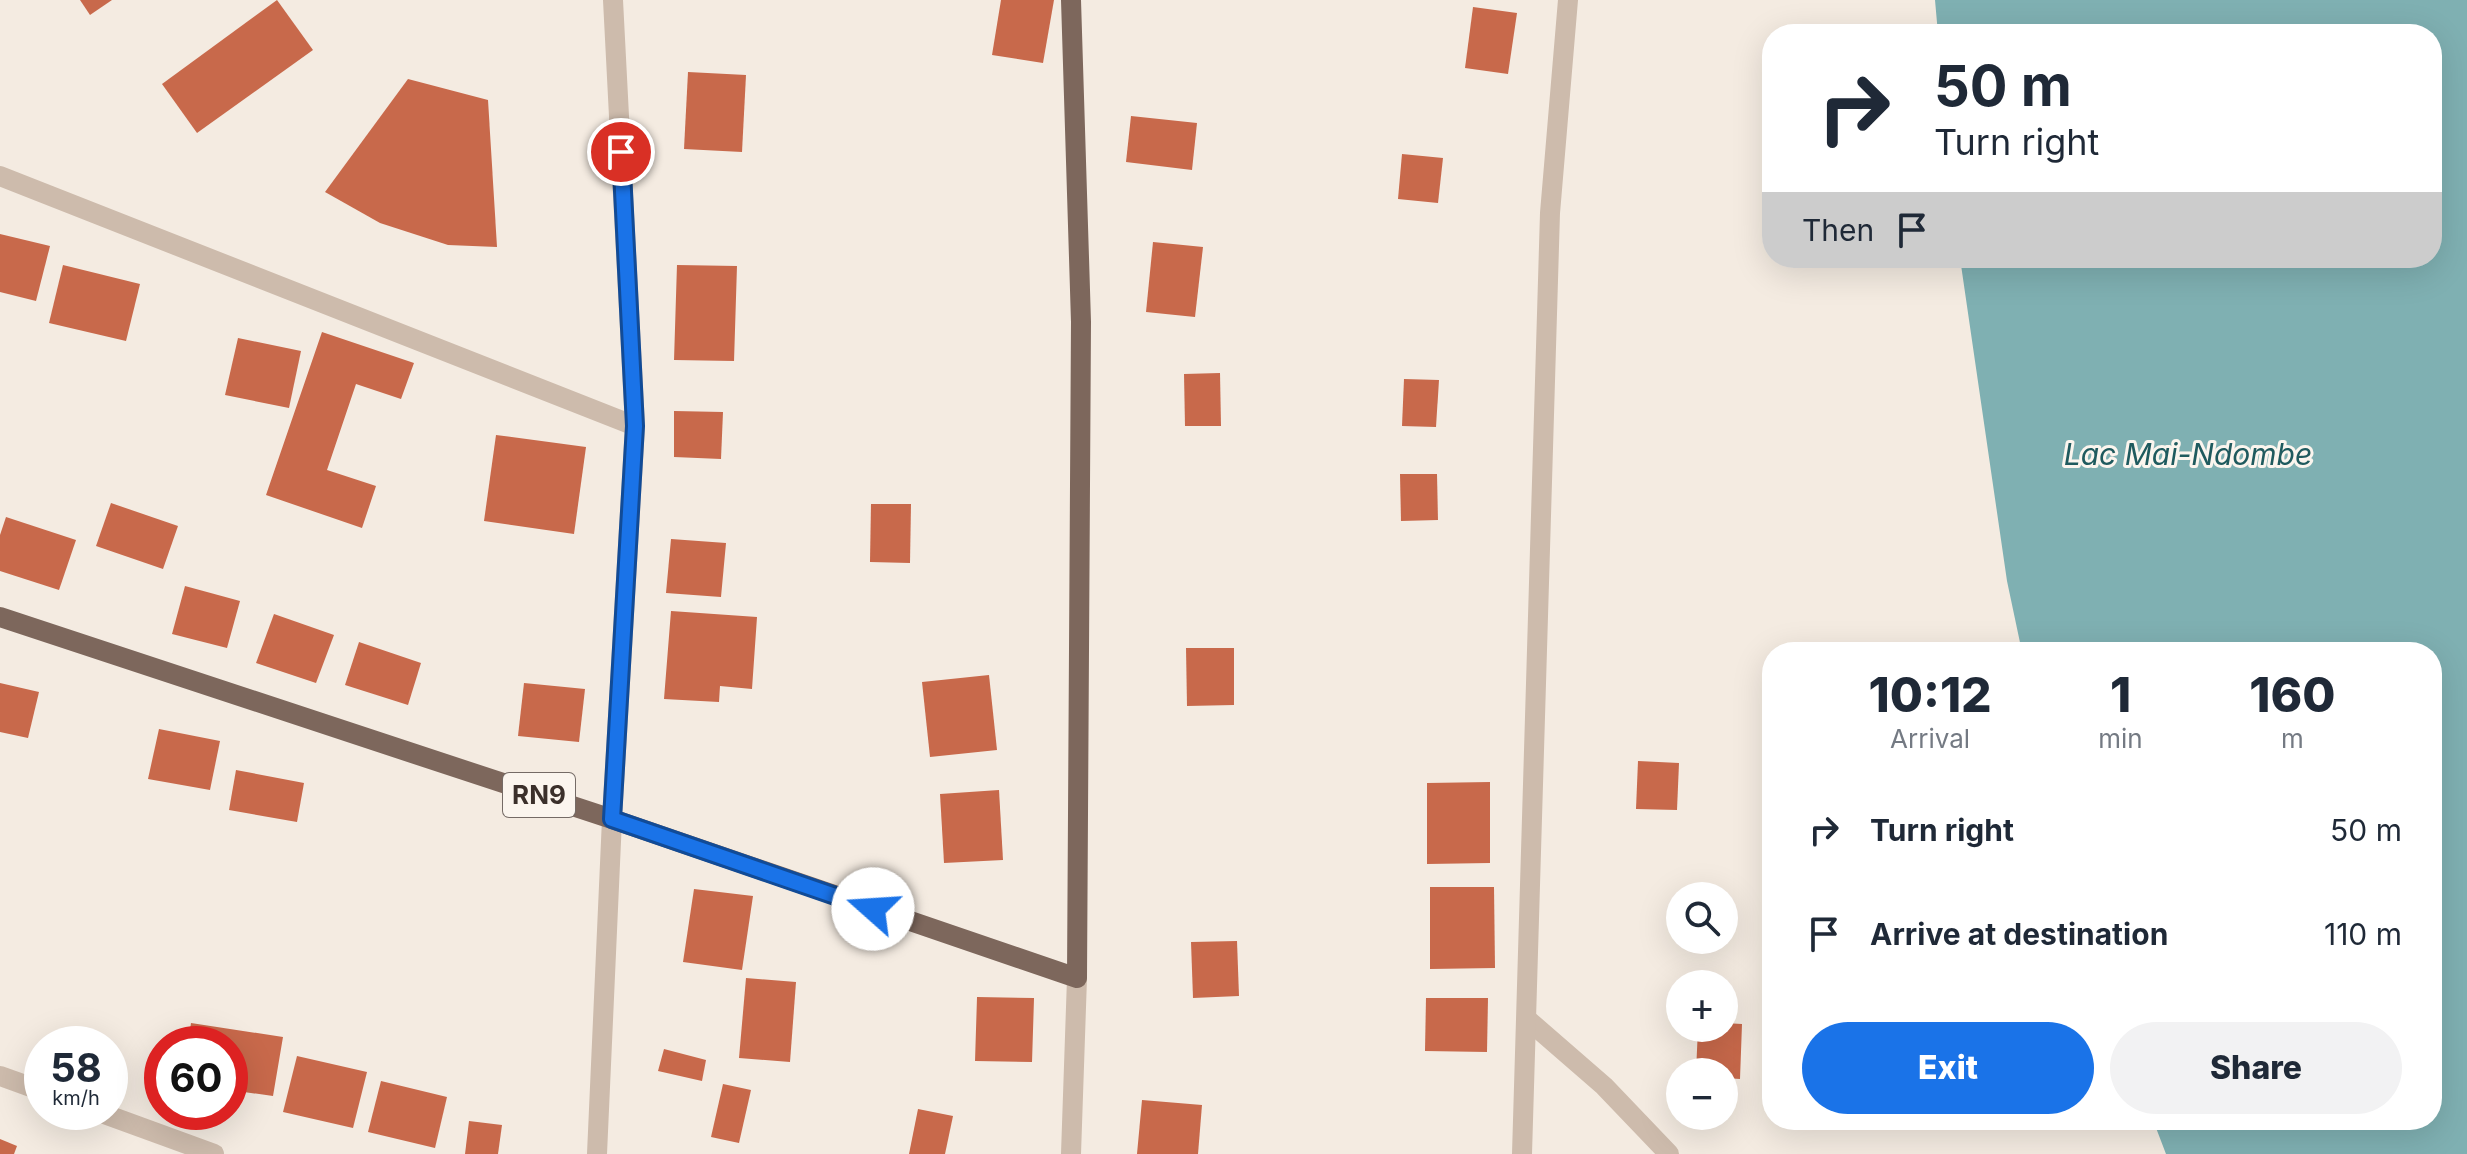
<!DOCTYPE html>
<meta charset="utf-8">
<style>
:root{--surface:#fff;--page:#f2f2f3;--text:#1f2937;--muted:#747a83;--accent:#1a73e8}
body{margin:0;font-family:Inter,sans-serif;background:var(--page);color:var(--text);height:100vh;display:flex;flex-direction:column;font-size:30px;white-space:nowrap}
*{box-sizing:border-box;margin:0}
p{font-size:26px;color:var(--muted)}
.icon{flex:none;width:44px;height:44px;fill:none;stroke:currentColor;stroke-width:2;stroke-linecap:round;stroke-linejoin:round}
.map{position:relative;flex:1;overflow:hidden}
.sheet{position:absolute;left:1762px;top:642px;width:680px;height:488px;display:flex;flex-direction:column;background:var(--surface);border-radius:32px;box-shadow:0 8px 32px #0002}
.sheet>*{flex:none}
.top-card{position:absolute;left:1762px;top:24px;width:680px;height:244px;border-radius:32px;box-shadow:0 8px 32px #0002;background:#fff;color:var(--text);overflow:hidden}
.buttons{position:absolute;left:1666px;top:882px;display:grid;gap:16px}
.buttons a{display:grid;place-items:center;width:72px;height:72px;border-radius:50%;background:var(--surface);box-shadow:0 8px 32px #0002;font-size:40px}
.speed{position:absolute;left:24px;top:1026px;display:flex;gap:16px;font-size:40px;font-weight:700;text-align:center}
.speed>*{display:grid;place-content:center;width:104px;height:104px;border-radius:50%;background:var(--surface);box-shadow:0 8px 32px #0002;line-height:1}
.speed small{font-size:20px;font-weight:400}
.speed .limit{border:12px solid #d22;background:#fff;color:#111}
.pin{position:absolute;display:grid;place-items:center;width:68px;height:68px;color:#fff;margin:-34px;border:4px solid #fff;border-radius:50%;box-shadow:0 2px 8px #0007}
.me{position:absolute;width:88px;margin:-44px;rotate:289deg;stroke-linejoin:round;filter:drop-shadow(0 0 6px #0008)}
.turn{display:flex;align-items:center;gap:28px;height:168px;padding:0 40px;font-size:36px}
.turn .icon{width:104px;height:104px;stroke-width:2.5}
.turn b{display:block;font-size:56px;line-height:68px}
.then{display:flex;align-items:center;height:76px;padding:0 40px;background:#0003;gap:16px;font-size:30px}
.eta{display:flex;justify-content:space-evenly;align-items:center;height:136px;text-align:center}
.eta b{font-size:48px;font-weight:800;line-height:56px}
.cta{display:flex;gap:16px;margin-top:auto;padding:16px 40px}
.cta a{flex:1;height:92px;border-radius:48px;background:var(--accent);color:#fff;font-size:32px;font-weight:800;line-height:92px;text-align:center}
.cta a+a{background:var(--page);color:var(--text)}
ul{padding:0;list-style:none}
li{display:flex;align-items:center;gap:24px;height:104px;padding:0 40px}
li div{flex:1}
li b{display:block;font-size:30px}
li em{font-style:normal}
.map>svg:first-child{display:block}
.water{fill:#7fb0b2}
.building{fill:#c8694b}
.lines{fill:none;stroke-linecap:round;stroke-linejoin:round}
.street{stroke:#cdbbac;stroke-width:20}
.primary{stroke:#7d675c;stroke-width:20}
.route-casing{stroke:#114b97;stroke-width:20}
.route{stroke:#1a73e8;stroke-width:14}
.labels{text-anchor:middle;stroke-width:6;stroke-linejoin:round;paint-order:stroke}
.shield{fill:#fbf5ee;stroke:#756b66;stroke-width:2}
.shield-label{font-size:26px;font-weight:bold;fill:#3b302b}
.water-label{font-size:30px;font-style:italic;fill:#1f5a5e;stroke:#fbf5ee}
</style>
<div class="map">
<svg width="2467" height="1154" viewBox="0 0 2467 1154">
<rect width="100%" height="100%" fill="#f4ebe1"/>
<path class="water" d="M1935,0H2467V1154H2166L2153,1120H2432V652H2022L2007,581L1960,258H2432V34H1938Z"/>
<g class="building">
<path d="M80,0H112L90,15Z"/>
<path d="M277,0L313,50L197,133L162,84Z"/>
<path d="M1001,0H1054L1043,63L992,55Z"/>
<path d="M1473,7L1517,13L1508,74L1465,68Z"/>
<path d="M688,72L746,75L742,152L684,149Z"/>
<path d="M408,79L488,100L497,247L448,245L380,223L325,192Z"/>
<path d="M1131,116L1197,123L1192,170L1126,162Z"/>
<path d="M1402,154L1443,158L1438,203L1398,199Z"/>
<path d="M0,234L50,246L36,301L0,292Z"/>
<path d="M1153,242L1203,247L1195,317L1146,312Z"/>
<path d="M63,265L140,284L126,341L49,323Z"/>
<path d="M677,265L737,266L734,361L674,360Z"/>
<path d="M322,332L414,363L401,399L356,384L327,470L376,486L362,528L266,495Z"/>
<path d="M238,338L301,351L289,408L225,395Z"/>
<path d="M1220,373L1221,426H1185L1184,374Z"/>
<path d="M1404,379L1439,380L1436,427L1402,426Z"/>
<path d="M674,411L723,412L721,459L674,457Z"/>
<path d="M496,435L586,447L574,534L484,521Z"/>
<path d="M1400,474H1437L1438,520L1401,521Z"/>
<path d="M111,503L178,526L163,569L96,546Z"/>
<path d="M871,504H911L910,563L870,562Z"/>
<path d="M6,517L76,540L59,590L0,571V535Z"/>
<path d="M671,539L726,543L721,597L666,593Z"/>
<path d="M185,586L240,601L227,648L172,634Z"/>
<path d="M671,611L757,617L752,689L720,686L719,702L664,699Z"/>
<path d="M274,614L334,635L316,683L256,663Z"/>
<path d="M359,642L421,663L408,705L345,685Z"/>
<path d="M1186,648H1234V705L1187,706Z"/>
<path d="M989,675L997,750L930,757L922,682Z"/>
<path d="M0,683L39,692L28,738L0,732Z"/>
<path d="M524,683L585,689L579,742L518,736Z"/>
<path d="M159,729L220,741L210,790L148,779Z"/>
<path d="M1638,761L1679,763L1677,810L1636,809Z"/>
<path d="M236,770L304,783L297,822L229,810Z"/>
<path d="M1490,782V863L1427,864V783Z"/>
<path d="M999,790L1003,860L944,863L940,794Z"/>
<path d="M1430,887H1494L1495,968L1430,969Z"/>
<path d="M694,889L753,896L742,970L683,962Z"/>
<path d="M1237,941L1239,996L1193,998L1191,942Z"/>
<path d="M746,978L796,982L790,1062L739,1058Z"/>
<path d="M977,997L1034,998L1032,1062L975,1061Z"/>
<path d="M1426,998H1488L1487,1052L1425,1051Z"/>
<path d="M191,1023L283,1037L273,1096L230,1090V1044H188Z"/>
<path d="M1724,1023L1742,1024L1740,1079L1724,1078V1072H1696L1698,1028H1724Z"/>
<path d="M664,1049L706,1060L702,1081L658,1071Z"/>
<path d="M297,1056L367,1072L353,1128L283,1112Z"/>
<path d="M381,1081L447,1097L435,1148L368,1132Z"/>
<path d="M723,1084L751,1090L739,1143L711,1137Z"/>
<path d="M1142,1100L1202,1105L1198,1154H1137Z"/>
<path d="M918,1109L953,1116L945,1154H909Z"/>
<path d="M469,1121L502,1125L498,1154H465Z"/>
<path d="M0,1139L17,1146L14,1154H0Z"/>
</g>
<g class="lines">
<g class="street">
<path d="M0,176L635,426"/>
<path d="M1528,1020L1604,1086L1669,1154"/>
<path d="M0,1076L42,1091"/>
<path d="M99,1112L214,1154"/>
<path d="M597,1154L612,819L635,426L613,0"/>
<path d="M1071,1154L1077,978"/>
<path d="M1522,1154L1550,213L1568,0"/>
</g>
<path class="primary" d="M0,617L612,819L1077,978L1081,322L1071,0"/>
</g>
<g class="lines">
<defs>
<path id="route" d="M621,152L635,426L612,819L873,909"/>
</defs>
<use href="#route" class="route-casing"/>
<use href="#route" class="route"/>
</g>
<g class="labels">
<rect class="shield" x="503" y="773" width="72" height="44" rx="6"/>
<g class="shield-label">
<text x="539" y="804">RN9</text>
</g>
<g class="water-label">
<text x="2188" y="465">Lac Mai-Ndombe</text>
</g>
</g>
</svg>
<div class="buttons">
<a><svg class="icon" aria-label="search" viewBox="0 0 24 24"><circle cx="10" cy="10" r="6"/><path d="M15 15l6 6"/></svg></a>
<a>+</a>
<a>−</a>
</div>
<div class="speed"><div>58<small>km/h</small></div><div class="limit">60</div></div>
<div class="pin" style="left:621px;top:152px;background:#d93025"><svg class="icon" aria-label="arrive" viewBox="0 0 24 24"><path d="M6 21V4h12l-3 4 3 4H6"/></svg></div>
<svg class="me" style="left:873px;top:909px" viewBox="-20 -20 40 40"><circle r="19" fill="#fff"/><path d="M0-13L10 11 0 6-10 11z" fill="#1a73e8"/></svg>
<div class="top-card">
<div class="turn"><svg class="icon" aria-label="right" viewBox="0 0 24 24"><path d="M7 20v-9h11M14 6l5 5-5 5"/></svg><div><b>50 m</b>Turn right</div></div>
<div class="then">Then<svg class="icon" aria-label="arrive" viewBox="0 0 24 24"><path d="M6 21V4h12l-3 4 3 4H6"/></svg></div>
</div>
<section class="sheet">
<div class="eta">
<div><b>10:12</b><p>Arrival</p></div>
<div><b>1</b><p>min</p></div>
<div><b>160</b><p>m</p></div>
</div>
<ul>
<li><svg class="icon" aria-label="right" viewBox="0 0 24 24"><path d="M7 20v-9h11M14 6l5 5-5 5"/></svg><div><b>Turn right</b></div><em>50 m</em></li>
<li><svg class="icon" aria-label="arrive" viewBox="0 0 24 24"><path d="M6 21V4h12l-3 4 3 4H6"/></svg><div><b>Arrive at destination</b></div><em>110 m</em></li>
</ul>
<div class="cta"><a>Exit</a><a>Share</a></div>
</section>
</div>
